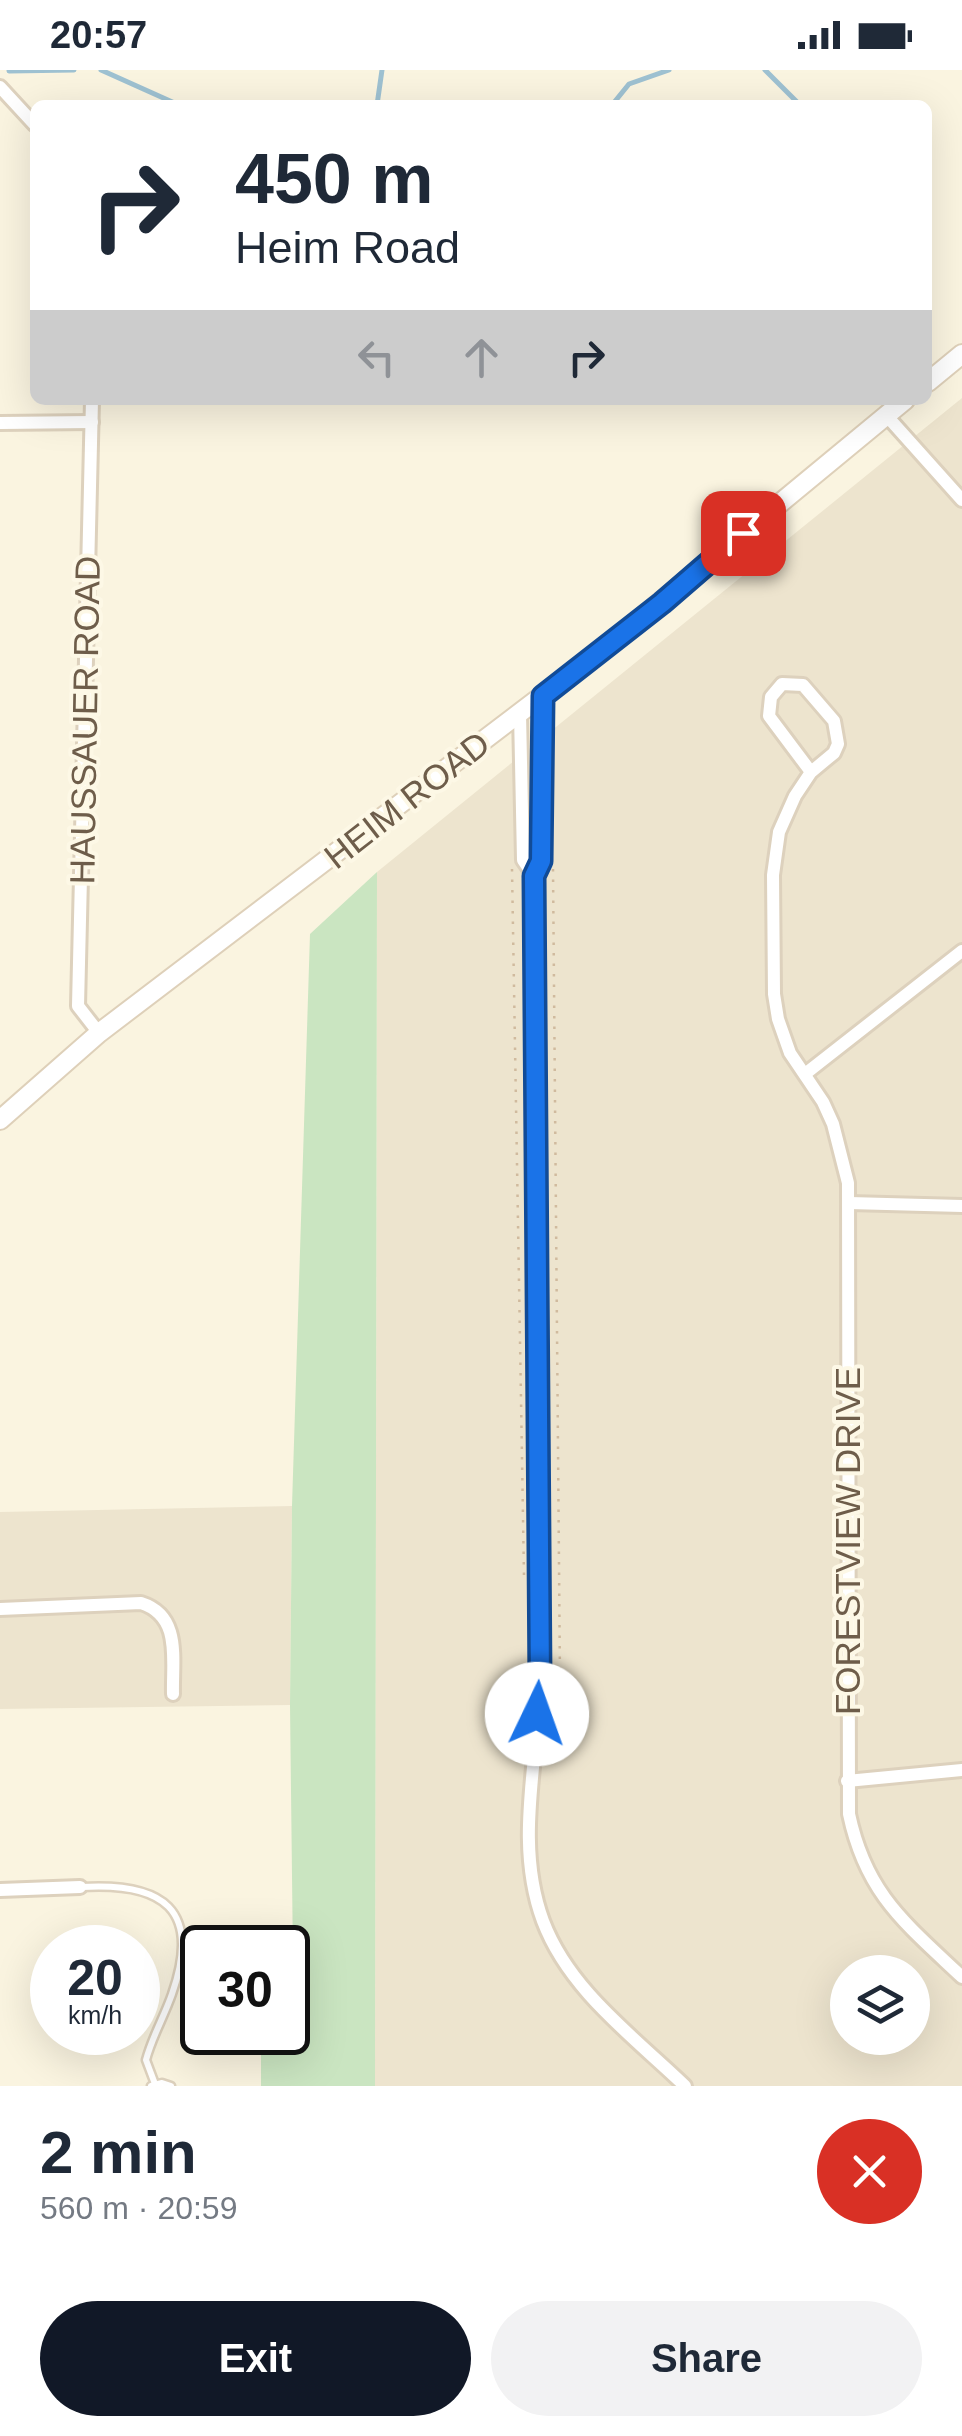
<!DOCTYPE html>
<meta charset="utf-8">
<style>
:root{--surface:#fff;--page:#f2f2f3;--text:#1f2937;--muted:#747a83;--accent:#111827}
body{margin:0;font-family:Helvetica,sans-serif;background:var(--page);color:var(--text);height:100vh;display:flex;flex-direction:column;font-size:38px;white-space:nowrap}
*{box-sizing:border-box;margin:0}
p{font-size:32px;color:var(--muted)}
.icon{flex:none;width:55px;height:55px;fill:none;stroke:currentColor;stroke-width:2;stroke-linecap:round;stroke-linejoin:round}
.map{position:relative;height:2016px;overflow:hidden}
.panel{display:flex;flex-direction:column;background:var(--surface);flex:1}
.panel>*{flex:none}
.banner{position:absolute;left:30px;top:30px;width:902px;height:305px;border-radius:15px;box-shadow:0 10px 40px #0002;background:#fff;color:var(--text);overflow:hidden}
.buttons{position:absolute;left:830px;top:1885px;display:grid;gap:20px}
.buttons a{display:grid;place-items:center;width:100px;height:100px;border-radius:50%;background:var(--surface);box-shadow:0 10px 40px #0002;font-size:50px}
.speed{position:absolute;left:30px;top:1855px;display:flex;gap:20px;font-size:50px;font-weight:700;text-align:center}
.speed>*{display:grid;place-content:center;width:130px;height:130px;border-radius:50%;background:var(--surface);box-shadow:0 10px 40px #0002;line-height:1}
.speed small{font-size:25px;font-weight:400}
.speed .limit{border:5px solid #111;border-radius:15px;background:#fff;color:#111}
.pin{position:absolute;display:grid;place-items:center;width:85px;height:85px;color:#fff;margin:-42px;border-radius:20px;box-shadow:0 5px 15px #0006}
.me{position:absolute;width:110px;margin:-55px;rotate:3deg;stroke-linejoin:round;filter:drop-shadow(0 0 8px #0008)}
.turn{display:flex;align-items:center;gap:35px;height:210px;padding:0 40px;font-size:45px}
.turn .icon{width:130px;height:130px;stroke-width:2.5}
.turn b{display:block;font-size:70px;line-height:85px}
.lanes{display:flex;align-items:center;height:95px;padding:0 40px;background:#0003;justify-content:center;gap:50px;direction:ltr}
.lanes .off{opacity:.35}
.round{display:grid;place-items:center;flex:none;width:105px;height:105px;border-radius:52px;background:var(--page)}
.overview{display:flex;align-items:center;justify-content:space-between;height:170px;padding:0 40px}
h1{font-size:60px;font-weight:700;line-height:75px}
.cta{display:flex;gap:20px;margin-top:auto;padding:20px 40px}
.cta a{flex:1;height:115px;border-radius:60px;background:var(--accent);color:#fff;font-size:40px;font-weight:700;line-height:115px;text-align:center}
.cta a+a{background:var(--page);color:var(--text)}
.status{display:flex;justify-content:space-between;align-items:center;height:70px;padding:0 50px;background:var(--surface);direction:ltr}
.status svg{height:28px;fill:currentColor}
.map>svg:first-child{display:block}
.residential{fill:#ede4ce;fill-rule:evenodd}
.green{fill:#cae5c1}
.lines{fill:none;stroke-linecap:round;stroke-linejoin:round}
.stream{stroke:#9ec1d1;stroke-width:5}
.lane-casing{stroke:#ddd1bd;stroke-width:11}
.street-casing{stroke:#ddd1bd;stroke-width:18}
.secondary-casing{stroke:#ded0b9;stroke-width:22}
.path{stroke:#d0ba9e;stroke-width:2.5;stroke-dasharray:2.5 8;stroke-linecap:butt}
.lane{stroke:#fff;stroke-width:6}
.street{stroke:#fff;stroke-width:12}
.secondary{stroke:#fff;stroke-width:18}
.route-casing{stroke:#114b97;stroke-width:25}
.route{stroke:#1a73e8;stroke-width:18}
.labels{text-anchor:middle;stroke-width:8;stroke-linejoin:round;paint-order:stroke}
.street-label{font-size:35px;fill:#6e5d4a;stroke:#fdf8e6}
</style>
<div class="status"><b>20:57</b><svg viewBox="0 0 49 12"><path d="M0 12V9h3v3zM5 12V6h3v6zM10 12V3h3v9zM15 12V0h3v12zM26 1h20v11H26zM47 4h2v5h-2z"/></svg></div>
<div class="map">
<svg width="962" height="2016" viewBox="0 0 962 2016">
<rect width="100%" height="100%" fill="#faf4e0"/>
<g class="residential">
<path d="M962,328V2016H375L377,802ZM848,1902H912V1968H848Z"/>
<path d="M292,1436L290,1635L0,1639V1442Z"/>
</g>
<path class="green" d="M377,802L375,2016H261V1976L294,1975L290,1635L292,1436L310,864Z"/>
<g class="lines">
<g class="stream">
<path d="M101,0L179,35"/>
<path d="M765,0L800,35"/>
<path d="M9,1L74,0"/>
<path d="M377,35L382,0"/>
<path d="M612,35L629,14L669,0"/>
</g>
<defs>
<g id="lane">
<path d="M81,1817C163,1812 202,1839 172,1924C164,1947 152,1967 146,1990L155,2014"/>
<path d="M151,2016L162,2013L171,2016"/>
</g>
<g id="street">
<path d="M0,17L35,55"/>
<path d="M92,330L78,936L99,963"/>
<path d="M886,345L962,430"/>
<path d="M0,353L92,352"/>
<path d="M543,626L541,791L534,806C536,1071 538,1337 540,1603C540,1686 513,1770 543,1851C569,1920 633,1966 685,2016"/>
<path d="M520,643L523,790L534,806"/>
<path d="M811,702L769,646L771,627L782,614L803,615L834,651L838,674L834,683L811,702L795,726L779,762L773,805L774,924L778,949L790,983L823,1032L833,1054L848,1113L849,1744C866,1824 905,1853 962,1907"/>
<path d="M805,1004L962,881"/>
<path d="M849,1133L962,1136"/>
<path d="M0,1539L141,1533C182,1546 172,1590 173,1624"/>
<path d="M847,1711L962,1700"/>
<path d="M0,1820L80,1817"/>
</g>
<g id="secondary">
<path d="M928,312L962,284"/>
<path d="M0,1050L99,963L601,581L905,330"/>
</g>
</defs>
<use href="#lane" class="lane-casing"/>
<use href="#street" class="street-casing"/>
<use href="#secondary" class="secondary-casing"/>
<g class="path">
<path d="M512,799L524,1506"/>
<path d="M553,799L560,1609"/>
</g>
<use href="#lane" class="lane"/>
<use href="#street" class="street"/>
<use href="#secondary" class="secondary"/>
</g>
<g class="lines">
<defs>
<path id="route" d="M537,1644L540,1612L534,806L541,791L543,626L662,533L743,463"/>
</defs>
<use href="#route" class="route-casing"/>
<use href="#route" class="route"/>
</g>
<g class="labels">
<g class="street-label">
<text transform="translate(85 650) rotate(-89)" y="12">HAUSSAUER ROAD</text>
<text transform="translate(407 730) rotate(-38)" y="12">HEIM ROAD</text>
<text transform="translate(848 1471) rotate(-90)" y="12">FORESTVIEW DRIVE</text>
</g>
</g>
</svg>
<div class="buttons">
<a><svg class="icon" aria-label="layers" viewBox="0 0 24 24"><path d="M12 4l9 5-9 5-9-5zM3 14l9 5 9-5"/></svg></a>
</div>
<div class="speed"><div>20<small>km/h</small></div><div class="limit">30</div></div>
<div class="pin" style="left:743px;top:463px;background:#d93025"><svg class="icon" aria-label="arrive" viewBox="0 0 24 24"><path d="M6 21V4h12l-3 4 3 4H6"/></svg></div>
<svg class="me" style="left:537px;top:1644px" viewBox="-20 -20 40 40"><circle r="19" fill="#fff"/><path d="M0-13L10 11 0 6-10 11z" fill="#1a73e8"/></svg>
<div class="banner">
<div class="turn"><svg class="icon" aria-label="right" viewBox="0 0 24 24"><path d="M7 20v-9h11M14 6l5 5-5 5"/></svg><div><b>450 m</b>Heim Road</div></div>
<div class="lanes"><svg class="icon off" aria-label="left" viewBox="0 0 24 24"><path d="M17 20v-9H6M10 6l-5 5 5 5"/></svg><svg class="icon off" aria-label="ahead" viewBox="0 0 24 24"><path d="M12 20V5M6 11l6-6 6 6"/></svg><svg class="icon" aria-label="right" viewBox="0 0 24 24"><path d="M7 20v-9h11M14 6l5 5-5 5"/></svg></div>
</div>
</div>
<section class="panel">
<div class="overview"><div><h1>2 min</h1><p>560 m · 20:59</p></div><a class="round" style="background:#d93025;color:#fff"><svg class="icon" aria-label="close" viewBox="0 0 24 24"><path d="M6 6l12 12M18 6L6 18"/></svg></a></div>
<div class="cta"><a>Exit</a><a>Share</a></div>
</section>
